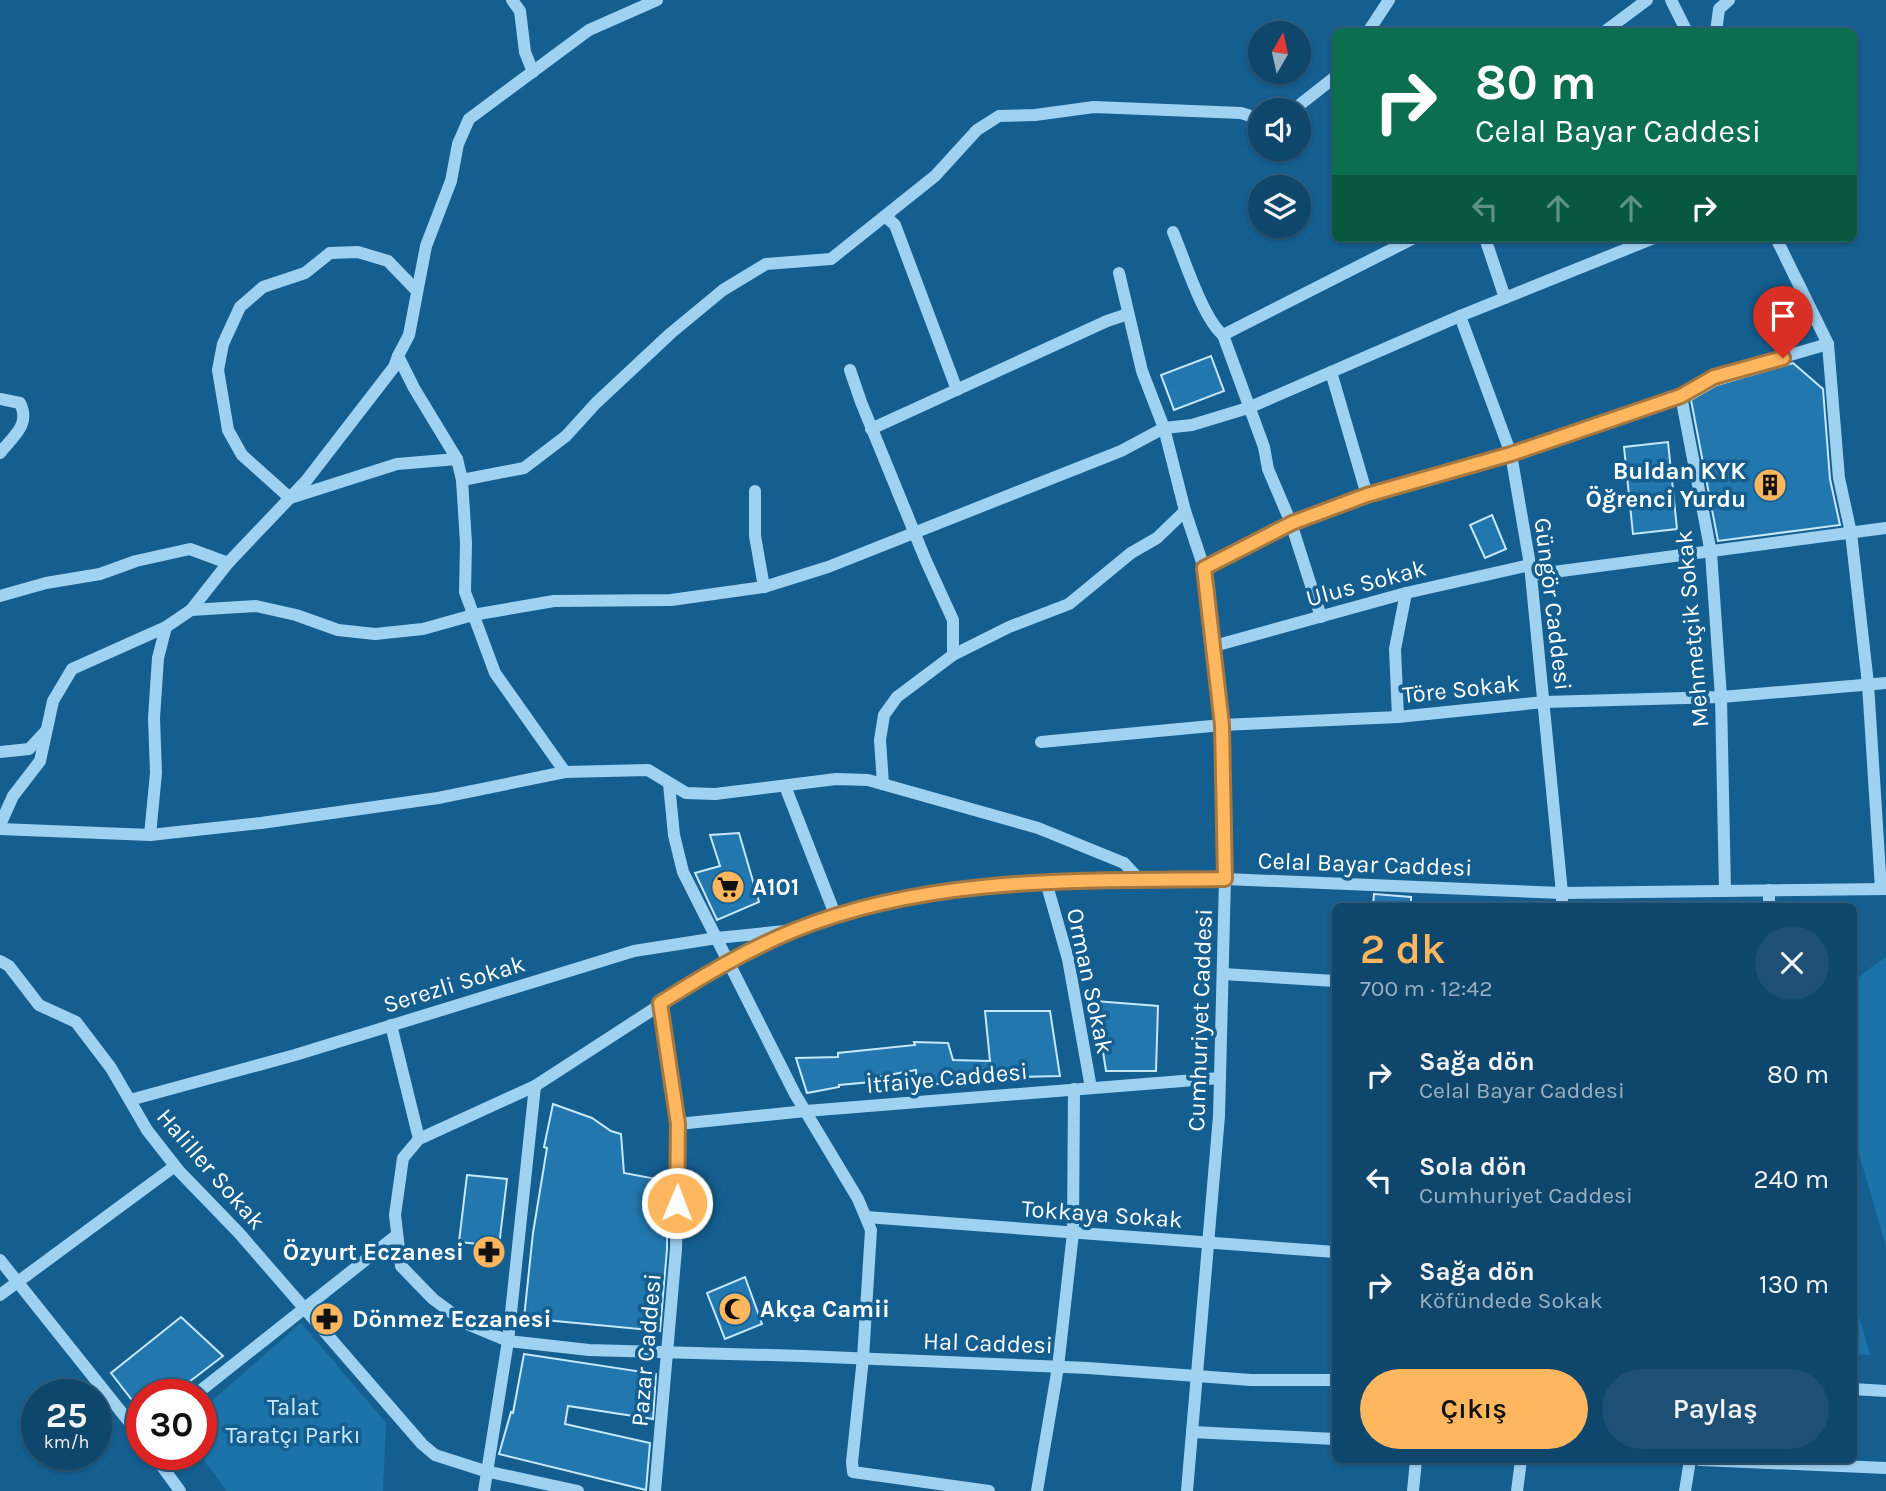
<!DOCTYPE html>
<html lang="tr">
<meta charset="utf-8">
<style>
:root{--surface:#0f466c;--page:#1d5074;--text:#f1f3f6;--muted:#9bb1c2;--line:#2f5e7f;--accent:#ffb75f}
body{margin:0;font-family:Karla,sans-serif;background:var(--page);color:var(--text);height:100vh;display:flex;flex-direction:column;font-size:26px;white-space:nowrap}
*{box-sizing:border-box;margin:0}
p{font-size:23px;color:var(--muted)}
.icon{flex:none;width:38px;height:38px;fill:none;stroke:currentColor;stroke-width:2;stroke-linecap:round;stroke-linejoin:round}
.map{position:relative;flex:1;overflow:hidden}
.panel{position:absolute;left:1332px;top:903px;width:525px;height:560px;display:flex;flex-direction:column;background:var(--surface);border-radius:10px;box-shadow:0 2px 5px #0004,0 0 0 2px var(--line)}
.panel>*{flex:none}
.hud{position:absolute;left:1332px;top:28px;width:525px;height:214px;border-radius:10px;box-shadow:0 2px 5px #0004,0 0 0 2px var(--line);background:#0b6e4f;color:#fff;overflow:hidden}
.needle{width:46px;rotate:9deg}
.controls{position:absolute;left:1248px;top:21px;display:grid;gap:14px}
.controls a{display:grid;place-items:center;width:63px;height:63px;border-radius:50%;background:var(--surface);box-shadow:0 2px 5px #0004,0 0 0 2px var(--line);font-size:35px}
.speed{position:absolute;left:21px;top:1379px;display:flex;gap:14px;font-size:35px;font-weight:700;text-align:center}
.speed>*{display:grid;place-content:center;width:91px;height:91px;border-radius:50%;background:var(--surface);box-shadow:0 2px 5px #0004,0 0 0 2px var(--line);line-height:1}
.speed small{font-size:18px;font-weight:400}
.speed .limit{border:10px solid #d22;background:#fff;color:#111}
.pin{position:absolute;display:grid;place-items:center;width:60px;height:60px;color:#fff;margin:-72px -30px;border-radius:50% 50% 50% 0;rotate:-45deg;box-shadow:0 0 7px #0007}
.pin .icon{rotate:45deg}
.me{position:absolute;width:77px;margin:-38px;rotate:1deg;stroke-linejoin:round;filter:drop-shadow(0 0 5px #0008)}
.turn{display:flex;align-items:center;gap:24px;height:147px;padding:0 28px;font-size:32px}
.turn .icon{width:91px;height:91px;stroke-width:2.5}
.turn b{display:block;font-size:49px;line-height:60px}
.lanes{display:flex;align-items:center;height:66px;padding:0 28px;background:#0003;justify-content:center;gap:35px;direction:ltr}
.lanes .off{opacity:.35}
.round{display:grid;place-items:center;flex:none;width:74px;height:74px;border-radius:37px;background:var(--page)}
.head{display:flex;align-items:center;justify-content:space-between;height:119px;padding:0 28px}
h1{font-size:42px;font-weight:600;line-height:52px;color:var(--accent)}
.action{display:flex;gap:14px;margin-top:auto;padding:14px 28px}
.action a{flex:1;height:80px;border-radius:42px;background:var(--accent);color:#111;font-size:28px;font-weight:600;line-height:80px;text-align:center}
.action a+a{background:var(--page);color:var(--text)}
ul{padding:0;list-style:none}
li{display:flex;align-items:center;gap:21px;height:105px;padding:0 28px}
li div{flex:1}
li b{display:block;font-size:26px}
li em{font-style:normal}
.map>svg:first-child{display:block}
.green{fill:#1c73aa}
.building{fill:#2277af;stroke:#c6e7fc;stroke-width:2}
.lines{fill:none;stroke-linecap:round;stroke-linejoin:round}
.minor{stroke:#9fd1f1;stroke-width:12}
.route-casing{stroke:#a6773e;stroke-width:18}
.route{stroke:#ffb75f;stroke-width:12}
.labels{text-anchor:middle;stroke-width:7;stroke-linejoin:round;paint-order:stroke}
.poi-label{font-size:24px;font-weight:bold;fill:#fff;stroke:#145e90;text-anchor:start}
.street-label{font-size:24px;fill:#fff;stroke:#145e90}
.park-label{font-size:24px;fill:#c6e7fc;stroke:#145e90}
</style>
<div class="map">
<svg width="1886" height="1491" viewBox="0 0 1886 1491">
<rect width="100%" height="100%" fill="#145e90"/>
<g class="green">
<path d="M1886,957V1246L1853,1134V987L1862,974Z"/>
<path d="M1853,1294L1870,1355L1853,1354Z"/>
<path d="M301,1323L386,1423L383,1491H227L199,1454H201V1410Z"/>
</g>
<g class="building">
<path d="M1211,356L1224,391L1174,410L1161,375Z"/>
<path d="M1793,363L1823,389L1830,479L1840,525L1718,541L1691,400L1717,385Z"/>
<path d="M1668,442L1677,529L1633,534L1624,447Z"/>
<path d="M1492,515L1506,549L1485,558L1470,525Z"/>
<path d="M739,833L759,902L717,920L695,873L720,866L710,835Z"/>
<path d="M1374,894L1411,897V906H1373Z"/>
<path d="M1095,1001L1158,1006L1156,1071H1106Z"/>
<path d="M985,1011H1050L1060,1076L976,1078L917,1087L916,1070L872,1078V1082L839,1085V1087L807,1093L796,1058L838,1057V1053L915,1045L914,1042L948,1043L953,1060L990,1061Z"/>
<path d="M553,1104L592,1118L611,1131L621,1134L624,1173L667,1181V1249L660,1331L524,1318L533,1233L547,1148L544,1147Z"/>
<path d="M467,1175L507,1179L499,1246L459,1242Z"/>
<path d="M745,1277L762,1324L725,1339L707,1293Z"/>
<path d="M181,1317L223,1356L172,1395H142V1413L111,1373Z"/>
<path d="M524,1354L656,1374L653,1419L568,1406L565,1424L650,1443L646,1490L499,1454L511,1412L513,1413Z"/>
</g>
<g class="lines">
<g class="minor">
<path d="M512,0L520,11L525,52L533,72"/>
<path d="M1671,0L1687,32"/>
<path d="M1368,32L1389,0"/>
<path d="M1604,32L1647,0"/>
<path d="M1716,32L1719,9L1729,0"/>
<path d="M1293,110L1335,77"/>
<path d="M885,216L895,225L957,390"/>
<path d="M1173,232C1184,258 1203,319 1223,335"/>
<path d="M1485,238L1505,298"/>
<path d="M1776,238L1828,344L1839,478L1851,533L1868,684L1881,889"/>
<path d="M1119,273L1142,371L1164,428L1185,511L1204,568L1222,725L1225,879L1219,1116L1187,1491"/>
<path d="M417,291L388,261L358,252L330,253L305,273L263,287L240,307L223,344L218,370L228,430L242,455L290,498L397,464L457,459"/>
<path d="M1460,316L1511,454L1530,565L1562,893V906"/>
<path d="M850,370L861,402L926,561L953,620V655"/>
<path d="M1331,372L1367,495"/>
<path d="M0,399L20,403C31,425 13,436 0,453"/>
<path d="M871,429L1107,321L1128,314"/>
<path d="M462,480L524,468L566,436L596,403L671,333L723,290L766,264L831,259L935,176L977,130L999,116L1035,115L1094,107L1241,113L1260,119"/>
<path d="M755,491V536L764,587"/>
<path d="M1204,568L1291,523L1367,495L1511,454L1681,396"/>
<path d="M1531,575L1886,528"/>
<path d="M0,596L46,583L100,574L136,561L190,549L228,563"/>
<path d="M191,610L256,606L296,615L338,630L375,634L423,629L473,615L554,601L671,600L764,587L828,567L1121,451L1164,428L1192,425L1248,408L1460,316L1654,238"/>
<path d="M1321,617L1291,523L1268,469L1264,447L1223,335L1414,238"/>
<path d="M1214,646L1406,593L1530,565"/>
<path d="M1398,717L1395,649L1406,593"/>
<path d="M1041,742L1222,725L1398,717L1544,702L1721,697L1886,683"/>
<path d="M0,752L29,749L45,732"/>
<path d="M565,772L495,673L465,592L466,543L462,480L457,459L414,388L398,356L409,335L426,246L451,181L458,144L469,119L589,30L657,0"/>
<path d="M669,784L674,835L683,872L795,1094L858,1199L871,1230L863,1358L852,1462L853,1472L989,1491"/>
<path d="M883,784L880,740L884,715L897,697L953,655L1009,627L1069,604L1131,553L1157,538L1185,511"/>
<path d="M785,786L836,917"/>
<path d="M0,825L13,796L40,761L53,701L72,669L166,627L191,610L228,563L306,481L394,367L398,356"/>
<path d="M0,829L150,835L261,823L438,798L565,772L648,770L686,793L715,794L836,779L868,780L1038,828L1124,863L1141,881"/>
<path d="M150,835L156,773L154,718L158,658L166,627"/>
<path d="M1046,882L1068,959L1091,1088"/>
<path d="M1725,891L1721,697L1711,553L1681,396L1714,377L1828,344"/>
<path d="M1769,906V890"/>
<path d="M0,961L9,966L39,1005L76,1022L111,1068L147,1130L179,1171L239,1233L422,1444L435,1455L485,1471L578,1491"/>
<path d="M1223,974L1335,981"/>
<path d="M391,1025L419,1139"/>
<path d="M130,1100L295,1055L634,951L717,938L785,931"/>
<path d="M678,1124L806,1111L1220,1078"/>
<path d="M866,1217L1335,1252"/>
<path d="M0,1260L142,1438"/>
<path d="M0,1295L175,1166"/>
<path d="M1335,1380H1251L1088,1368L804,1356L589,1350L508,1341L467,1324L433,1299L401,1266L395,1215L403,1158L419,1139L535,1086L703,977L795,930L868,906L947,890L1046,882L1225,879L1562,893L1886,889"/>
<path d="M1853,1389L1886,1391"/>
<path d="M195,1395L397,1235"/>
<path d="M1192,1432L1335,1439"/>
<path d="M153,1454L180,1491"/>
<path d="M1700,1460L1886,1468"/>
<path d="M484,1491L508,1341L535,1086"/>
<path d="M655,1491L676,1249L678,1168V1124L660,1003"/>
<path d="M1037,1491L1058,1367L1073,1233L1074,1089"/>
<path d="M1413,1491L1416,1460"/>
<path d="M1517,1491L1521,1460"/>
<path d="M1685,1491L1690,1460"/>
</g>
</g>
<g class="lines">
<defs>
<path id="route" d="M677,1203L678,1124L660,1003C703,976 748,949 795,930C932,875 1081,881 1225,879L1222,725L1204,568L1292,523L1367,495L1511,454L1681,396L1714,377L1783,358"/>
</defs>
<use href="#route" class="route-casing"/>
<use href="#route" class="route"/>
</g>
<defs>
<symbol id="building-disc" viewBox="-11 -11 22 22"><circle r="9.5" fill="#ffb75f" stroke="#145e90"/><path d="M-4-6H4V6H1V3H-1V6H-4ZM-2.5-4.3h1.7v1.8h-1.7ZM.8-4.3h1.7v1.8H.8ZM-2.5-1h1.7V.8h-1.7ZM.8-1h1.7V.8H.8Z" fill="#111"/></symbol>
<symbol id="supermarket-disc" viewBox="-11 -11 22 22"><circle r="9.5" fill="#ffb75f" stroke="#145e90"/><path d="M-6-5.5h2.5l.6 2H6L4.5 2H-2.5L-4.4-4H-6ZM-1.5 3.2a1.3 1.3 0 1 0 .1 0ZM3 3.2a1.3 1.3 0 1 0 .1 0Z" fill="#111"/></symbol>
<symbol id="pharmacy-disc" viewBox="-11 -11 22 22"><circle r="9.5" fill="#ffb75f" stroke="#145e90"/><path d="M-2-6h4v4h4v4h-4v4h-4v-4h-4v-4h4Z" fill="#111"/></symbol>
<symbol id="mosque-disc" viewBox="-11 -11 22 22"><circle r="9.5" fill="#ffb75f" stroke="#145e90"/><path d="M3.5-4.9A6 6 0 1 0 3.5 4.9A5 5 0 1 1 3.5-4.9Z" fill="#111"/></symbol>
</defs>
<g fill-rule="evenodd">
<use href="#building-disc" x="1751" y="466" width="38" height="38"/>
<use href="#supermarket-disc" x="709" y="868" width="38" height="38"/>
<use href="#pharmacy-disc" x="470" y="1233" width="38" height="38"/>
<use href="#mosque-disc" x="716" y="1290" width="38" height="38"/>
<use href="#pharmacy-disc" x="308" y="1300" width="38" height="38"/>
</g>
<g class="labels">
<g class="poi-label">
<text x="1746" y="479" text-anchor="end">Buldan KYK<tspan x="1746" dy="28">Öğrenci Yurdu</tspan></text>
<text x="752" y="895">A101</text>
<text x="464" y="1260" text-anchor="end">Özyurt Eczanesi</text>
<text x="760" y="1317">Akça Camii</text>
<text x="352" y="1327">Dönmez Eczanesi</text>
</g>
<g class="street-label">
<text transform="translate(1366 583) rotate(-15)" y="8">Ulus Sokak</text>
<text transform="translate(1553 604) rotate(83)" y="8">Güngör Caddesi</text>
<text transform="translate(1692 629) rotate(-95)" y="8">Mehmetçik Sokak</text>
<text transform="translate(1461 689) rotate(-6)" y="8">Töre Sokak</text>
<text transform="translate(1365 864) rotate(2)" y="8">Celal Bayar Caddesi</text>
<text transform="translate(1090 981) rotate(78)" y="8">Orman Sokak</text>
<text transform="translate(454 984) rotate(-17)" y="8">Serezli Sokak</text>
<text transform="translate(1200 1020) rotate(-88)" y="8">Cumhuriyet Caddesi</text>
<text transform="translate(947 1078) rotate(-5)" y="8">İtfaiye Caddesi</text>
<text transform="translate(211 1169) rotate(49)" y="8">Haliller Sokak</text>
<text transform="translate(1102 1214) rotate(4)" y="8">Tokkaya Sokak</text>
<text transform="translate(988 1343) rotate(2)" y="8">Hal Caddesi</text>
<text transform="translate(646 1350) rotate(-85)" y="8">Pazar Caddesi</text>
</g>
<g class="park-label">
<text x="293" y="1415">Talat<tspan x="293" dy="28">Taratçı Parkı</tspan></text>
</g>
</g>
</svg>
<div class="controls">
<a><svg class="needle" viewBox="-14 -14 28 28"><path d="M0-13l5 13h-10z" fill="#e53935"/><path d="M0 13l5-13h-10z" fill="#9bb1c2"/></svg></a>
<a><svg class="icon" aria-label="sound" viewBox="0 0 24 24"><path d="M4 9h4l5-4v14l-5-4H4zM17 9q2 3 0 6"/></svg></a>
<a><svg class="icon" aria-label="layers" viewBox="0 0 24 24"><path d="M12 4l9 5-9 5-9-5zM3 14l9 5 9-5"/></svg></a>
</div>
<div class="speed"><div>25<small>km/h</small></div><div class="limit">30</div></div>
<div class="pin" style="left:1783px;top:358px;background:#d93025"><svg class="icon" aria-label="arrive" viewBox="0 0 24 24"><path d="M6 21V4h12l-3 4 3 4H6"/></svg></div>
<svg class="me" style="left:677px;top:1203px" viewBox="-20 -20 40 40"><circle r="17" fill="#ffb75f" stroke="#fff" stroke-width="3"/><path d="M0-11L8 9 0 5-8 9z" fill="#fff"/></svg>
<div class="hud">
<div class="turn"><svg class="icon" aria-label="right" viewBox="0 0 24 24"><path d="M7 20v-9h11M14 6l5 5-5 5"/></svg><div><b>80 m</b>Celal Bayar Caddesi</div></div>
<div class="lanes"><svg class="icon off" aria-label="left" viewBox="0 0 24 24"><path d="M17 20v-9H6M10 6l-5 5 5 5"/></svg><svg class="icon off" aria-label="ahead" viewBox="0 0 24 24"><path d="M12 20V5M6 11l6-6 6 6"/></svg><svg class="icon off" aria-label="ahead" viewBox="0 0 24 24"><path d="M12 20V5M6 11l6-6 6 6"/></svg><svg class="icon" aria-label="right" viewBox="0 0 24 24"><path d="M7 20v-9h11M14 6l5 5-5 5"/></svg></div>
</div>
<section class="panel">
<div class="head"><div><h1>2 dk</h1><p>700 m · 12:42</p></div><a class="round"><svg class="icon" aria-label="close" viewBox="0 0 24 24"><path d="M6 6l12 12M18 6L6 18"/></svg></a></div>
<ul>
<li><svg class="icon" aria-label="right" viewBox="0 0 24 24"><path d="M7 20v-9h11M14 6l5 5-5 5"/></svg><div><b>Sağa dön</b><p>Celal Bayar Caddesi</p></div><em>80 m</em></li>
<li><svg class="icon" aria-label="left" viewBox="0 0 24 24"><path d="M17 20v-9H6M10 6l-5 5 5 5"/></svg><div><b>Sola dön</b><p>Cumhuriyet Caddesi</p></div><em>240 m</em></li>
<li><svg class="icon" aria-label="right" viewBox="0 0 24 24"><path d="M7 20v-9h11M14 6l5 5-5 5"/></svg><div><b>Sağa dön</b><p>Köfündede Sokak</p></div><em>130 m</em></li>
</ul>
<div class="action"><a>Çıkış</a><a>Paylaş</a></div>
</section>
</div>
